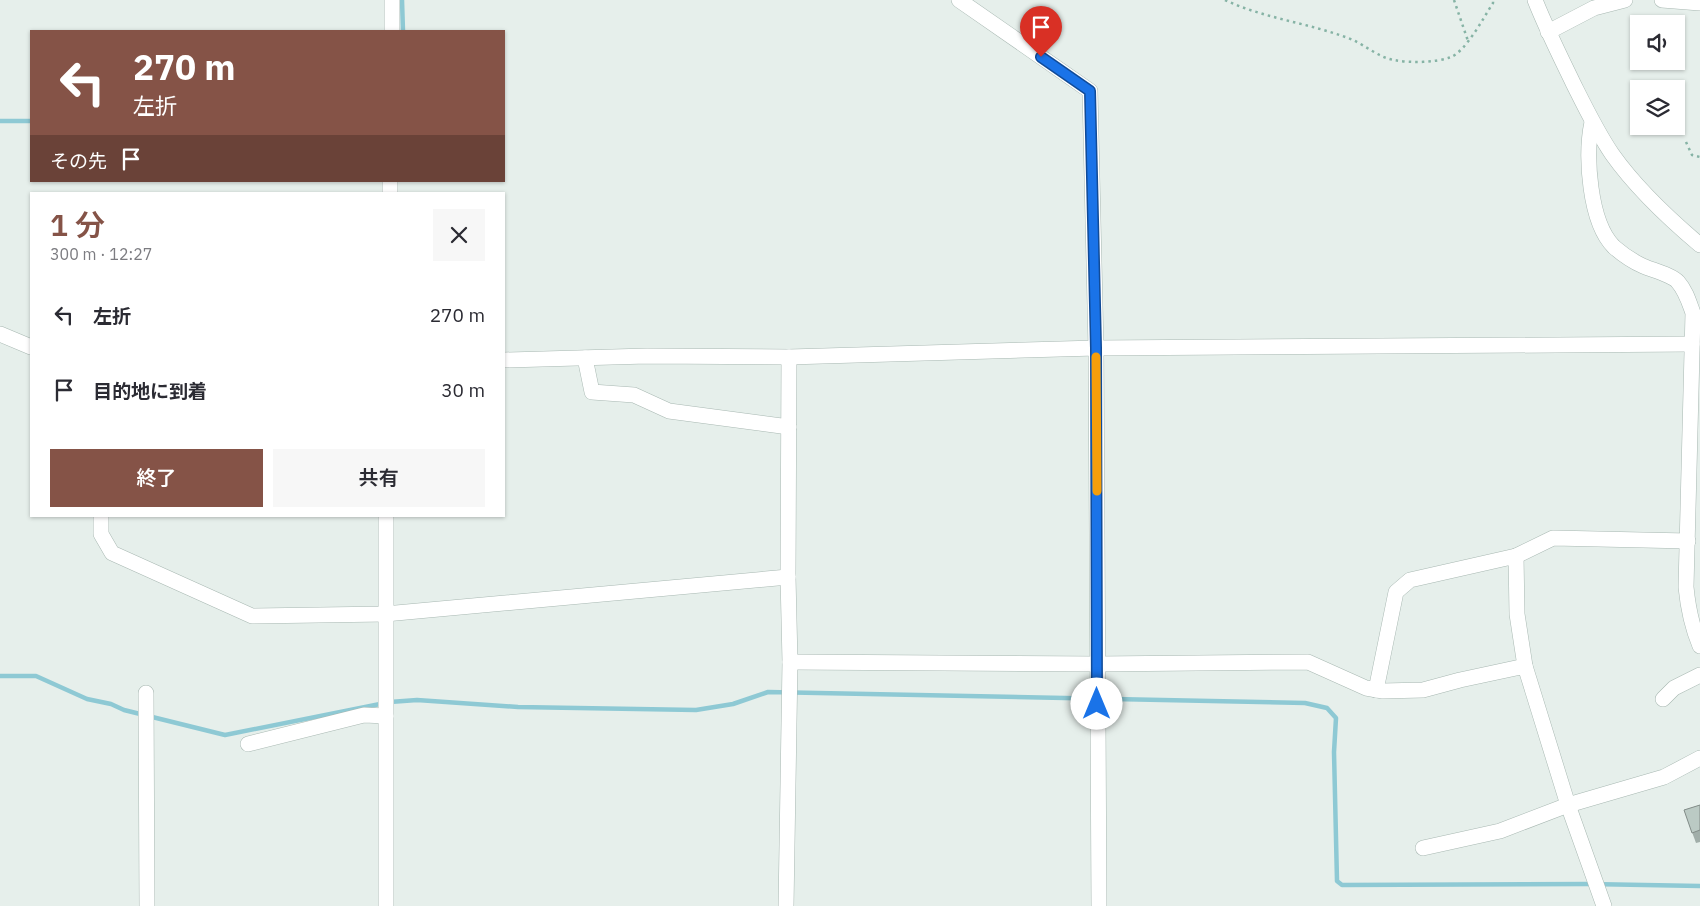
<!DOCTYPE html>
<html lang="ja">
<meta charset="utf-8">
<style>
:root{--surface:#fff;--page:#f7f7f7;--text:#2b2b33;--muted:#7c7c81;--accent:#855347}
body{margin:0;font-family:"IBM Plex Sans","Noto Sans JP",sans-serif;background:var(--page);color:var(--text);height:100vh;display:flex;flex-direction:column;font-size:19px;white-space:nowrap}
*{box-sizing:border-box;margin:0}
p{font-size:16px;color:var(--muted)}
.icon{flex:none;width:28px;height:28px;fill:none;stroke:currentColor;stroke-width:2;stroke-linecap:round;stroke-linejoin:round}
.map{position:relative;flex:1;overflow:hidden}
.side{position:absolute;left:30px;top:192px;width:475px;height:325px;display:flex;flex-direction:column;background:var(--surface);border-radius:0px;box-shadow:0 1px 4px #0004}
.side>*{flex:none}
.banner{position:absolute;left:30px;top:30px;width:475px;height:152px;border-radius:0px;box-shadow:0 1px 4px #0004;background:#855347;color:#fff;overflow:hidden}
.tools{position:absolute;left:1630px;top:15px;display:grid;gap:10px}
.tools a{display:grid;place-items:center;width:55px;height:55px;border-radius:0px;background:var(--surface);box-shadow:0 1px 4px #0004;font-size:25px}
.pin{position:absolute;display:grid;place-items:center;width:42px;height:42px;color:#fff;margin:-51px -21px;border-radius:50% 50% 50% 0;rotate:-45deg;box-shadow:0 0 5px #0007}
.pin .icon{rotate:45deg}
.me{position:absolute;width:55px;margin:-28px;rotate:0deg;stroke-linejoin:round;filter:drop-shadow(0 0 4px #0008)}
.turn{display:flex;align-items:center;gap:18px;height:105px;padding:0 20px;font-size:22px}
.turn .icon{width:65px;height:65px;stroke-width:2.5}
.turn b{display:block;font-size:35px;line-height:42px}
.then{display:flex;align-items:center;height:48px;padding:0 20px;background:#0003;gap:10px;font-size:19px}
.round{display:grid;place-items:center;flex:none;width:52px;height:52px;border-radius:0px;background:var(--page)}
.overview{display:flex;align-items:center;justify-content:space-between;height:85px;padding:0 20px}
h1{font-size:30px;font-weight:600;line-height:38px;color:var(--accent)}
.cta{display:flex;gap:10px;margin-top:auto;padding:10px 20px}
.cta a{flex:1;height:58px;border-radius:0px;background:var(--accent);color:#fff;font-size:20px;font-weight:600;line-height:58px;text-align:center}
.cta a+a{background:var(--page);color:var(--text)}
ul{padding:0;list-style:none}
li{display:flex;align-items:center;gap:15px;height:75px;padding:0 20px}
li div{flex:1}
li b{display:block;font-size:19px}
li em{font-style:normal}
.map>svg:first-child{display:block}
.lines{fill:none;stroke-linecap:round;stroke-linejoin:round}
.stream{stroke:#8ec9d4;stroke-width:4.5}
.minor-casing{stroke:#a8b8b2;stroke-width:16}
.path{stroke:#86b3a5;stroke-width:2.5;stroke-dasharray:2.5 4;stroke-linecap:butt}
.minor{stroke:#fff;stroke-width:15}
.wall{fill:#a1aea9}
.building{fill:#bbcac4;stroke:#838d89}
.route-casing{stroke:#114b97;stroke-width:12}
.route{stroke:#1a73e8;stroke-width:9}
.slow{stroke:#f59e0b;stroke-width:9}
</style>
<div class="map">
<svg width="1700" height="906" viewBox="0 0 1700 906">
<rect width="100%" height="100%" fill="#e6efeb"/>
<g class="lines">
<g class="stream">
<path d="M402,0L403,31"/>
<path d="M0,121H31"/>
<path d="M0,676H36L87,699L111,704L124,710L225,735L390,702L417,700L518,707L696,710L733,704L768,692L1305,703L1327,708L1336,718L1334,752L1337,881L1342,885L1589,884L1700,886"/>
</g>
<defs>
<g id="minor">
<path d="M959,0L1090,91L1096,348L1099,906"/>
<path d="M1535,0C1546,28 1560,56 1573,83C1585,107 1597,132 1612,154C1636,188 1668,218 1700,245"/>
<path d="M1662,0L1700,3"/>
<path d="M392,31V0"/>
<path d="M1548,32L1594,8L1625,0"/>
<path d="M1592,122C1585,155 1589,222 1614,247C1622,254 1634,262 1643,266C1652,270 1672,275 1678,282C1686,291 1689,302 1693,313L1686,587C1688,608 1692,627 1700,646"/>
<path d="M390,194V181"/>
<path d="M0,334L31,347"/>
<path d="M585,358L592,392L634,395L669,411L789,427"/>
<path d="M504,360L647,356L789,357L1096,348L1692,344"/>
<path d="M101,516V534L112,553L252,616L385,614L788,577"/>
<path d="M1516,556L1553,538L1688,541"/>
<path d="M790,662L1098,664L1308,662L1366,688L1383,691L1423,690L1460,680L1525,666L1568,805L1604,906"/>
<path d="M1376,690L1396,592L1410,580L1516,556L1517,614L1525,666"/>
<path d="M146,693L147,906"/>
<path d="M1663,699L1674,688L1700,675"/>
<path d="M248,744L364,715L386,716"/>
<path d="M1423,848L1500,831L1568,805L1664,777L1700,758"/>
<path d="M386,906V516"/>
<path d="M786,906L790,662L788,577L789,357"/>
</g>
</defs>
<use href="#minor" class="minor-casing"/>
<g class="path">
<path d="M1225,0C1265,19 1311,23 1353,40C1366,46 1380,58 1394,60C1410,63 1435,63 1451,57C1466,51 1484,17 1493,3V0"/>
<path d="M1454,0L1468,41"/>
<path d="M1686,142L1692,155L1700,157"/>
</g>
<use href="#minor" class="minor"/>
</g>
<path class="wall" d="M1700,805V842L1696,843L1684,810Z"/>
<path class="building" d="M1700,805V830L1692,833L1684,810Z"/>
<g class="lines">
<defs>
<path id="route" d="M1041,57L1090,91L1096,348L1097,704"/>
</defs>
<use href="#route" class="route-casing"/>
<use href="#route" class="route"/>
<path class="slow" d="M1096,357L1097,491"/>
</g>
</svg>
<div class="tools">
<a><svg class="icon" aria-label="sound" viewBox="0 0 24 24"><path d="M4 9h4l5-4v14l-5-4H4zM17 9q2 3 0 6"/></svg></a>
<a><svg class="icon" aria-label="layers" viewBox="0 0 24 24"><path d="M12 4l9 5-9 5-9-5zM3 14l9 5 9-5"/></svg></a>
</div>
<div class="pin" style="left:1041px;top:57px;background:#d93025"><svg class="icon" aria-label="arrive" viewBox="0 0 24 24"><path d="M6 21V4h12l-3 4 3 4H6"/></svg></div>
<svg class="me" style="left:1097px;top:704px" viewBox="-20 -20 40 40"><circle r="19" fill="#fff"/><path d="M0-13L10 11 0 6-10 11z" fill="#1a73e8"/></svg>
<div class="banner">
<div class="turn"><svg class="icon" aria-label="left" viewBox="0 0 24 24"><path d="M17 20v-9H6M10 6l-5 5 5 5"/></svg><div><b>270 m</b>左折</div></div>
<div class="then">その先<svg class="icon" aria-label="arrive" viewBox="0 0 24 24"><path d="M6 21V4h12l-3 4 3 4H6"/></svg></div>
</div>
<section class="side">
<div class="overview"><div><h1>1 分</h1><p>300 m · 12:27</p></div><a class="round"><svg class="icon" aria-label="close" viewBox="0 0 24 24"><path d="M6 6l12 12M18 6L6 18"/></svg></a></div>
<ul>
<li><svg class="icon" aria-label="left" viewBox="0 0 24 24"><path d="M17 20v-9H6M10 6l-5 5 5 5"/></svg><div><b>左折</b></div><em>270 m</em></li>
<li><svg class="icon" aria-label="arrive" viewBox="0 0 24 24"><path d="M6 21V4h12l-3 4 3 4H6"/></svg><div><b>目的地に到着</b></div><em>30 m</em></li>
</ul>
<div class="cta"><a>終了</a><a>共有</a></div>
</section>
</div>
